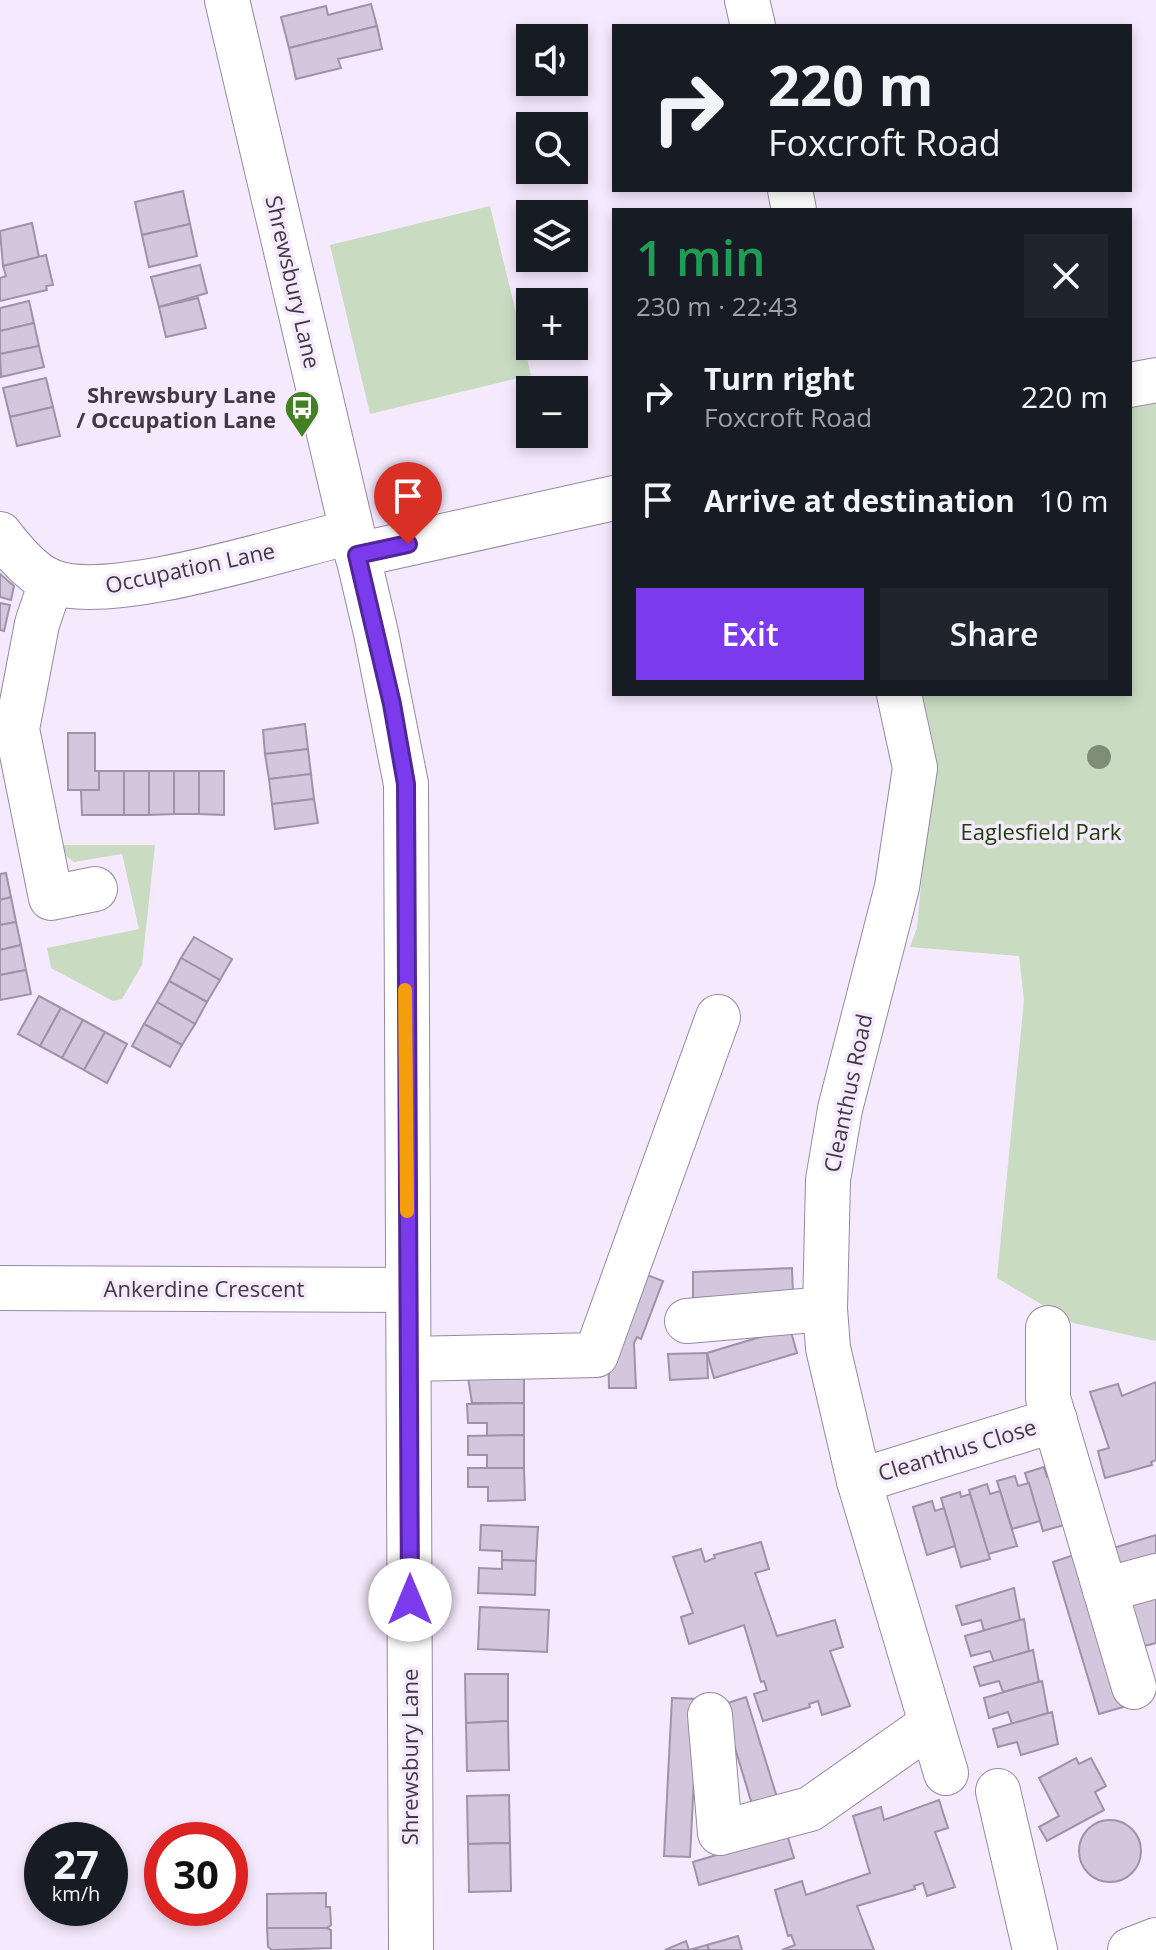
<!DOCTYPE html>
<meta charset="utf-8">
<style>
:root{--surface:#171b24;--page:#20242c;--text:#f1f3f6;--muted:#9ea1a6;--accent:#7c3aed}
body{margin:0;font-family:"Open Sans",sans-serif;background:var(--page);color:var(--text);height:100vh;display:flex;flex-direction:column;font-size:30px;white-space:nowrap}
*{box-sizing:border-box;margin:0}
p{font-size:26px;color:var(--muted)}
.icon{flex:none;width:44px;height:44px;fill:none;stroke:currentColor;stroke-width:2;stroke-linecap:round;stroke-linejoin:round}
.map{position:relative;flex:1;overflow:hidden}
.sheet{position:absolute;left:612px;top:208px;width:520px;height:488px;display:flex;flex-direction:column;background:var(--surface);border-radius:0px;box-shadow:0 4px 12px #0003}
.sheet>*{flex:none}
.banner{position:absolute;left:612px;top:24px;width:520px;height:168px;border-radius:0px;box-shadow:0 4px 12px #0003;background:#171b24;color:var(--text);overflow:hidden}
.fabs{position:absolute;left:516px;top:24px;display:grid;gap:16px}
.fabs a{display:grid;place-items:center;width:72px;height:72px;border-radius:0px;background:var(--surface);box-shadow:0 4px 12px #0003;font-size:40px}
.speed{position:absolute;left:24px;top:1822px;display:flex;gap:16px;font-size:40px;font-weight:700;text-align:center}
.speed>*{display:grid;place-content:center;width:104px;height:104px;border-radius:50%;background:var(--surface);box-shadow:0 4px 12px #0003;line-height:1}
.speed small{font-size:20px;font-weight:400}
.speed .limit{border:12px solid #d22;background:#fff;color:#111}
.pin{position:absolute;display:grid;place-items:center;width:68px;height:68px;color:#fff;margin:-82px -34px;border-radius:50% 50% 50% 0;rotate:-45deg;box-shadow:0 0 8px #0007}
.pin .icon{rotate:45deg}
.me{position:absolute;width:88px;margin:-44px;rotate:0deg;stroke-linejoin:round;filter:drop-shadow(0 0 6px #0008)}
.turn{display:flex;align-items:center;gap:28px;height:168px;padding:0 24px;font-size:36px}
.turn .icon{width:104px;height:104px;stroke-width:2.5}
.turn b{display:block;font-size:56px;line-height:68px}
.round{display:grid;place-items:center;flex:none;width:84px;height:84px;border-radius:0px;background:var(--page)}
.overview{display:flex;align-items:center;justify-content:space-between;height:136px;padding:0 24px}
h1{font-size:48px;font-weight:600;line-height:60px;color:#1e9e55}
.action{display:flex;gap:16px;margin-top:auto;padding:16px 24px}
.action a{flex:1;height:92px;border-radius:0px;background:var(--accent);color:#fff;font-size:32px;font-weight:600;line-height:92px;text-align:center}
.action a+a{background:var(--page);color:var(--text)}
ul{padding:0;list-style:none}
li{display:flex;align-items:center;gap:24px;height:104px;padding:0 24px}
li div{flex:1}
li b{display:block;font-size:30px}
li em{font-style:normal}
.map>svg:first-child{display:block}
.green{fill:#c9dcc2}
.building{fill:#d4c6dd;stroke:#9f92a9;stroke-width:2}
.lines{fill:none;stroke-linecap:round;stroke-linejoin:round}
.minor-casing{stroke:#978aa0;stroke-width:46}
.major-casing{stroke:#978aa0;stroke-width:46}
.minor{stroke:#fff;stroke-width:44}
.major{stroke:#fff;stroke-width:44}
.tree{fill:#7e8c78}
.route-casing{stroke:#51269a;stroke-width:20}
.route{stroke:#7c3aed;stroke-width:14}
.slow{stroke:#f59e0b;stroke-width:14}
.labels{text-anchor:middle;stroke-width:7;stroke-linejoin:round;paint-order:stroke}
.street-label{font-size:22px;fill:#403a44;stroke:#f5e9fd}
.poi-label{font-size:22px;font-weight:bold;fill:#403a44;stroke:#f5e9fd;text-anchor:end}
.park-label{font-size:22px;fill:#1d400b;stroke:#f5e9fd}
</style>
<div class="map">
<svg width="1156" height="1950" viewBox="0 0 1156 1950">
<rect width="100%" height="100%" fill="#f5e9fd"/>
<g class="green">
<path d="M490,206L531,375L370,414L330,245Z"/>
<path d="M1156,397V1341L1073,1323L997,1278L1024,1000L1019,956L910,947L917,928L931,774L914,694H1130V402Z"/>
<path d="M62,845H155L142,965L122,999L113,1001L51,968L47,948L139,929L122,854L74,862L59,850Z"/>
</g>
<g class="building">
<path d="M371,4L377,26L289,48L281,17L326,6L328,15Z"/>
<path d="M377,26L382,49L338,59L341,68L296,79L289,48Z"/>
<path d="M183,191L190,224L142,235L135,202Z"/>
<path d="M32,223L39,257L3,266L0,231Z"/>
<path d="M190,224L197,256L149,267L142,235Z"/>
<path d="M46,255L53,285L46,286L47,290L0,301V278L6,276L3,266Z"/>
<path d="M200,265L207,293L159,307L151,277Z"/>
<path d="M198,298L206,328L166,337L159,307Z"/>
<path d="M29,301L34,323L0,331V308Z"/>
<path d="M34,323L39,346L0,354V331Z"/>
<path d="M39,346L44,367L1,377L0,354Z"/>
<path d="M46,378L53,407L10,417L3,388Z"/>
<path d="M53,407L60,436L17,446L10,417Z"/>
<path d="M0,574L14,586L11,600L0,597Z"/>
<path d="M0,603L10,605L4,631L0,630Z"/>
<path d="M305,724L308,749L265,754L263,730Z"/>
<path d="M68,733H95V771H99V790H68Z"/>
<path d="M308,749L311,774L269,779L265,754Z"/>
<path d="M99,771H124V815H82L81,790H99Z"/>
<rect x="124" y="771" width="25" height="44"/>
<path d="M149,771H174V814L149,815Z"/>
<rect x="174" y="771" width="25" height="43"/>
<path d="M199,771H224V815L199,814Z"/>
<path d="M311,774L314,799L272,804L269,779Z"/>
<path d="M314,799L318,823L275,829L272,804Z"/>
<path d="M6,873L11,897L0,900V874Z"/>
<path d="M11,897L16,922L0,925V900Z"/>
<path d="M16,922L21,945L0,950V925Z"/>
<path d="M194,937L232,959L220,980L181,958Z"/>
<path d="M21,945L26,970L0,975V950Z"/>
<path d="M181,958L220,980L207,1002L169,981Z"/>
<path d="M26,970L31,994L0,1000V975Z"/>
<path d="M169,981L207,1002L195,1024L157,1002Z"/>
<path d="M39,996L61,1008L40,1046L18,1034Z"/>
<path d="M157,1002L195,1024L182,1045L144,1024Z"/>
<path d="M61,1008L83,1020L62,1058L40,1046Z"/>
<path d="M83,1020L105,1032L84,1070L62,1058Z"/>
<path d="M144,1024L182,1045L170,1067L132,1046Z"/>
<path d="M105,1032L127,1044L107,1083L84,1070Z"/>
<path d="M792,1268L793,1295L693,1298V1272Z"/>
<path d="M639,1272L663,1281L641,1339L637,1337L634,1343L636,1388H609L608,1350Z"/>
<path d="M790,1328L797,1353L714,1378L707,1353Z"/>
<path d="M707,1353L708,1378L670,1380L668,1354Z"/>
<path d="M467,1371H524V1403H472Z"/>
<path d="M1156,1382V1460L1151,1462L1152,1465L1105,1478L1098,1451L1109,1448L1090,1392L1118,1384L1122,1396Z"/>
<path d="M524,1403V1435L487,1436V1423H468L467,1404Z"/>
<path d="M524,1435V1468H487V1455H468V1436Z"/>
<path d="M1044,1467L1047,1477L1057,1474L1071,1523L1043,1531L1025,1473Z"/>
<path d="M468,1468H524L525,1500L488,1501V1487H468Z"/>
<path d="M1015,1476L1018,1486L1029,1483L1040,1521L1012,1529L997,1481Z"/>
<path d="M987,1484L990,1494L1000,1491L1017,1546L988,1554L969,1490Z"/>
<path d="M960,1492L961,1497L970,1494L990,1559L961,1567L941,1498Z"/>
<path d="M932,1501L935,1511L944,1508L955,1546L927,1555L913,1507Z"/>
<path d="M481,1525L538,1527L536,1561L502,1560V1551L480,1550Z"/>
<path d="M1156,1535V1561L1115,1574L1107,1550Z"/>
<path d="M761,1542L769,1569L755,1573L777,1636L835,1620L843,1647L830,1651L850,1706L822,1715L818,1701L809,1704L810,1707L763,1721L754,1694L767,1690L764,1681L761,1682L744,1625L689,1644L681,1617L693,1613L673,1557L701,1549L705,1562L715,1558L714,1555Z"/>
<path d="M1077,1554L1123,1707L1099,1714L1053,1562Z"/>
<path d="M502,1560L536,1561L535,1595L478,1593L479,1568L502,1569Z"/>
<path d="M1014,1588L1020,1620L984,1631L981,1620L962,1625L956,1606Z"/>
<path d="M1156,1592V1643L1137,1648L1123,1602Z"/>
<path d="M480,1607L549,1610L547,1652L478,1649Z"/>
<path d="M1024,1619L1029,1651L994,1662L990,1651L971,1656L965,1636Z"/>
<path d="M1033,1650L1039,1682L1003,1692L999,1681L980,1686L974,1667Z"/>
<path d="M465,1674H508V1721L466,1723Z"/>
<path d="M1042,1681L1048,1713L1012,1724L1008,1712L989,1718L984,1698Z"/>
<path d="M746,1697L779,1804L754,1811L722,1705Z"/>
<path d="M672,1698L698,1699L690,1857L664,1856Z"/>
<path d="M1052,1712L1058,1744L1021,1755L1017,1742L998,1747L993,1729Z"/>
<path d="M508,1721L509,1770L467,1771L466,1723Z"/>
<path d="M1076,1758L1079,1764L1091,1758L1106,1786L1095,1792L1104,1810L1047,1841L1039,1827L1059,1816L1039,1778Z"/>
<path d="M509,1795L510,1843L468,1844L467,1796Z"/>
<path d="M939,1800L948,1828L935,1832L955,1887L927,1896L923,1883L914,1886L915,1889L857,1906L874,1950H782L795,1945L791,1935L788,1936L775,1890L802,1881L806,1895L870,1873L853,1816L881,1807L884,1820Z"/>
<circle cx="1110" cy="1851" r="31"/>
<path d="M787,1834L794,1858L699,1885L693,1862Z"/>
<path d="M510,1843L511,1891L469,1892L468,1844Z"/>
<path d="M326,1893V1907H330L331,1925L327,1928H267V1894Z"/>
<path d="M267,1928H327L331,1930V1948L272,1950L268,1947Z"/>
<path d="M738,1936L742,1950H709L707,1945Z"/>
<path d="M686,1941L689,1950L707,1945L709,1950H665Z"/>
</g>
<g class="lines">
<defs>
<g id="minor">
<path d="M227,0L376,633L406,784L411,1950"/>
<path d="M747,0L753,26"/>
<path d="M790,190L794,210"/>
<path d="M1130,385L1156,380"/>
<path d="M0,534C13,551 33,575 53,582C112,604 284,548 351,532"/>
<path d="M357,555L614,498"/>
<path d="M51,582L37,624L17,729L51,898L95,889"/>
<path d="M899,694L915,768L897,887L840,1109L828,1180L825,1309L828,1348L859,1481L946,1773"/>
<path d="M0,1288L408,1290"/>
<path d="M687,1321L825,1309"/>
<path d="M1048,1328V1398L1134,1687"/>
<path d="M409,1359L596,1355L718,1017"/>
<path d="M859,1481L1055,1420"/>
<path d="M1105,1590L1156,1576"/>
<path d="M710,1715L720,1833L810,1809L931,1724"/>
<path d="M998,1791L1035,1950"/>
</g>
<path id="major" d="M1130,1950L1156,1940"/>
</defs>
<use href="#minor" class="minor-casing"/>
<use href="#major" class="major-casing"/>
<use href="#minor" class="minor"/>
<use href="#major" class="major"/>
</g>
<circle class="tree" cx="1099" cy="757" r="12"/>
<g class="lines">
<defs>
<path id="route" d="M408,544L357,555L392,704L406,784L410,1600"/>
</defs>
<use href="#route" class="route-casing"/>
<use href="#route" class="route"/>
<path class="slow" d="M405,990L407,1211"/>
</g>
<defs>
<symbol id="bus-pin" viewBox="-11 -11 22 30"><path d="M0 17L-7.5 6A9.5 9.5 0 1 1 7.5 6Z" fill="#428121" stroke="#f5e9fd"/><path d="M-5-6H5V4H4V6H2V4H-2V6H-4V4H-5ZM-3.5-4V0h7V-4ZM-3.5 1.2v1.5H-2V1.2ZM2 1.2v1.5H3.5V1.2Z" fill="#fff"/></symbol>
</defs>
<g fill-rule="evenodd">
<use href="#bus-pin" x="282" y="388" width="40" height="54"/>
</g>
<g class="labels">
<g class="street-label">
<text transform="translate(293 282) rotate(77)" y="8">Shrewsbury Lane</text>
<text transform="translate(190 568) rotate(-12)" y="8">Occupation Lane</text>
<text transform="translate(848 1093) rotate(-78)" y="8">Cleanthus Road</text>
<text x="204" y="1297">Ankerdine Crescent</text>
<text transform="translate(957 1450) rotate(-17)" y="8">Cleanthus Close</text>
<text transform="translate(410 1757) rotate(-90)" y="8">Shrewsbury Lane</text>
</g>
<g class="poi-label">
<text x="276" y="403">Shrewsbury Lane<tspan x="276" dy="25">/ Occupation Lane</tspan></text>
</g>
<g class="park-label">
<text x="1041" y="840">Eaglesfield Park</text>
</g>
</g>
</svg>
<div class="fabs">
<a><svg class="icon" aria-label="sound" viewBox="0 0 24 24"><path d="M4 9h4l5-4v14l-5-4H4zM17 9q2 3 0 6"/></svg></a>
<a><svg class="icon" aria-label="search" viewBox="0 0 24 24"><circle cx="10" cy="10" r="6"/><path d="M15 15l6 6"/></svg></a>
<a><svg class="icon" aria-label="layers" viewBox="0 0 24 24"><path d="M12 4l9 5-9 5-9-5zM3 14l9 5 9-5"/></svg></a>
<a>+</a>
<a>−</a>
</div>
<div class="speed"><div>27<small>km/h</small></div><div class="limit">30</div></div>
<div class="pin" style="left:408px;top:544px;background:#d93025"><svg class="icon" aria-label="arrive" viewBox="0 0 24 24"><path d="M6 21V4h12l-3 4 3 4H6"/></svg></div>
<svg class="me" style="left:410px;top:1600px" viewBox="-20 -20 40 40"><circle r="19" fill="#fff"/><path d="M0-13L10 11 0 6-10 11z" fill="#7c3aed"/></svg>
<div class="banner">
<div class="turn"><svg class="icon" aria-label="right" viewBox="0 0 24 24"><path d="M7 20v-9h11M14 6l5 5-5 5"/></svg><div><b>220 m</b>Foxcroft Road</div></div>
</div>
<section class="sheet">
<div class="overview"><div><h1>1 min</h1><p>230 m · 22:43</p></div><a class="round"><svg class="icon" aria-label="close" viewBox="0 0 24 24"><path d="M6 6l12 12M18 6L6 18"/></svg></a></div>
<ul>
<li><svg class="icon" aria-label="right" viewBox="0 0 24 24"><path d="M7 20v-9h11M14 6l5 5-5 5"/></svg><div><b>Turn right</b><p>Foxcroft Road</p></div><em>220 m</em></li>
<li><svg class="icon" aria-label="arrive" viewBox="0 0 24 24"><path d="M6 21V4h12l-3 4 3 4H6"/></svg><div><b>Arrive at destination</b></div><em>10 m</em></li>
</ul>
<div class="action"><a>Exit</a><a>Share</a></div>
</section>
</div>
